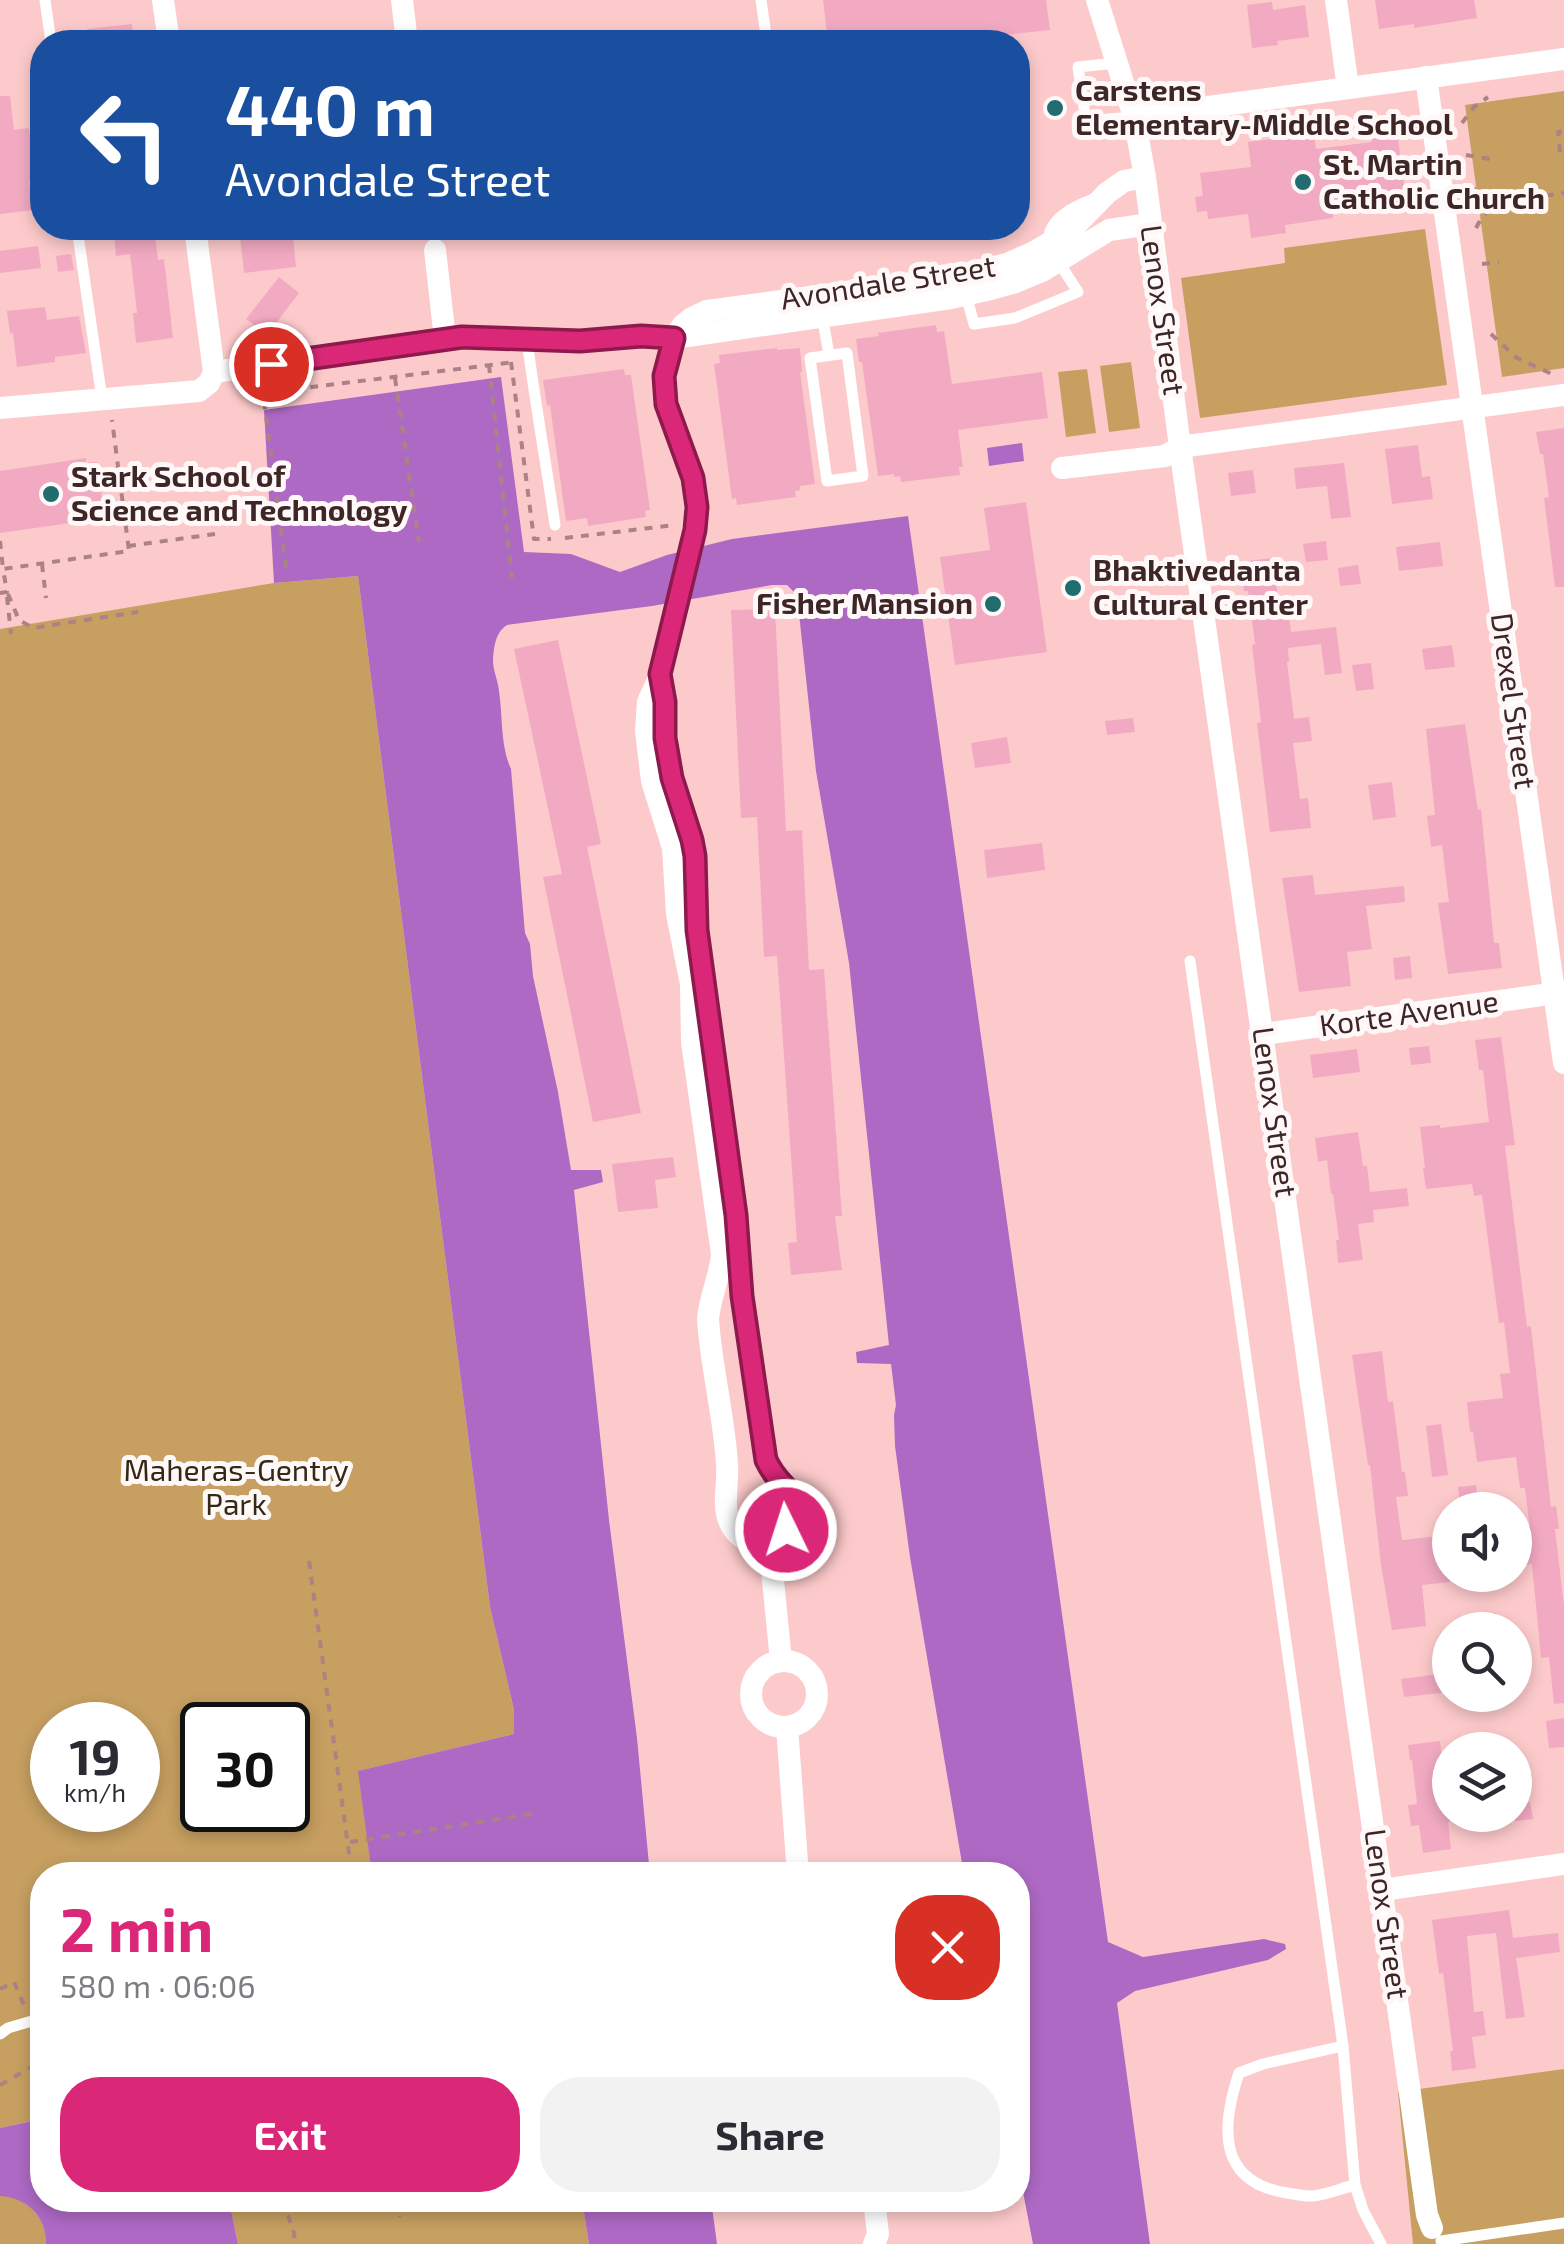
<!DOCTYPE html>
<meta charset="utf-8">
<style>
:root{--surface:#fff;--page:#f2f2f3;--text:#2b2b33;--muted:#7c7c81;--accent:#db2777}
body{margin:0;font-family:"Exo 2",sans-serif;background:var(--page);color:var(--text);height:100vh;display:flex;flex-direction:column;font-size:38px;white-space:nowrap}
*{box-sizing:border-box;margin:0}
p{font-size:32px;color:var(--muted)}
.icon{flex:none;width:55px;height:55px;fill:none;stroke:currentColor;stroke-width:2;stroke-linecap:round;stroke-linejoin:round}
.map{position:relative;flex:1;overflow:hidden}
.panel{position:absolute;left:30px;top:1862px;width:1000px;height:350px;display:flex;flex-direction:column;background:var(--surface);border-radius:40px;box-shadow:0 5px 15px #0003}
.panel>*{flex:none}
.banner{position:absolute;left:30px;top:30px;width:1000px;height:210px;border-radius:40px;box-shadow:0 5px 15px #0003;background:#1a4fa0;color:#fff;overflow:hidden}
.buttons{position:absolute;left:1432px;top:1492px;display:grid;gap:20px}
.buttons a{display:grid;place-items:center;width:100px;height:100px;border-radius:50%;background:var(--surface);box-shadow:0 5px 15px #0003;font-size:50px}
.speed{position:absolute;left:30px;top:1702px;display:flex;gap:20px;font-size:50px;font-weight:700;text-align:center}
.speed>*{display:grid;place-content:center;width:130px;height:130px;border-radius:50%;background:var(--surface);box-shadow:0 5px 15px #0003;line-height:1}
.speed small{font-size:25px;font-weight:400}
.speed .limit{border:5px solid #111;border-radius:15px;background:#fff;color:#111}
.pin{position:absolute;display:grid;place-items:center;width:85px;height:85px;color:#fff;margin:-42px;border:5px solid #fff;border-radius:50%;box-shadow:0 2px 10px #0007}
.me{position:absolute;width:110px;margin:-55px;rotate:356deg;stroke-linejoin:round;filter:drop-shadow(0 0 8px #0008)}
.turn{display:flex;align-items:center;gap:35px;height:210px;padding:0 30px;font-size:45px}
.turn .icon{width:130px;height:130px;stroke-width:2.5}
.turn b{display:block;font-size:70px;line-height:85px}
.round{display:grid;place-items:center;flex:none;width:105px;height:105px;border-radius:40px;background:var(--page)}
.headline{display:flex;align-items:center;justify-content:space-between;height:170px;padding:0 30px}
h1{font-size:60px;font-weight:700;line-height:75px;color:var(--accent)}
.button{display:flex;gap:20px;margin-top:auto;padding:20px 30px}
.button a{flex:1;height:115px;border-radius:40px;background:var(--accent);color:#fff;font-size:40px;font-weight:700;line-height:115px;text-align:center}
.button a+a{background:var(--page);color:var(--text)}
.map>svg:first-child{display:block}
.green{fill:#c69f61;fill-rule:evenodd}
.water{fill:#ae69c4}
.building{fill:#f2aac2}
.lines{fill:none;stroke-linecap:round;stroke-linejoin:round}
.path{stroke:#ab8384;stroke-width:4;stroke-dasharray:8 8;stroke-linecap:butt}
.lane{stroke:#fff;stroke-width:11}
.street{stroke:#fff;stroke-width:22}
.route-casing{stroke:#8e194d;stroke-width:25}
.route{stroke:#db2777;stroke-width:18}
.poi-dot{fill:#206c6e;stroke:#fff8f8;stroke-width:4}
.labels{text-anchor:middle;stroke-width:10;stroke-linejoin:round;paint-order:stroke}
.poi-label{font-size:30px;font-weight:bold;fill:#3e2627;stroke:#fff8f8;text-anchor:start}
.street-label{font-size:30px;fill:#3e2627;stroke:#fff8f8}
.park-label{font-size:30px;fill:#352916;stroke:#fff8f8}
</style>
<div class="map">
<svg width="1564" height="2244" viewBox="0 0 1564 2244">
<rect width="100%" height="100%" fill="#fdcacb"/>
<g class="green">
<path d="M1564,91V368L1502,377L1465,105Z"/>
<path d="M1425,229L1447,385L1200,418L1181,278L1285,263L1284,248Z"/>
<path d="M1131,362L1140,428L1109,432L1100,366Z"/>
<path d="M1087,369L1096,433L1066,437L1058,372Z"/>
<path d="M358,576L490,1607L514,1710V1734L359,1771L372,1875H42V2119L0,2128V629L274,583ZM52,1725H138V1810H52ZM202,1725H288V1810H202Z"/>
<path d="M1564,2069V2244H1413L1398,2092Z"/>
<path d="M5,2195C29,2201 47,2219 46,2244H0V2196Z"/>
<path d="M229,2200H416L418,2211L504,2200H582L589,2244H238Z"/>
</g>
<g class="water">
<path d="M501,377L524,552L571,554L620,572L667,555L732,539L908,516L1108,1942L1143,1957L1264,1939L1285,1944L1286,1949L1268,1960L1135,1991L1117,2003L1150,2244H1033L1018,2166V1875H964L910,1557L895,1446L894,1415L896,1405L891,1364L857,1363L856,1352L889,1345L849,963L816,771L797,595L787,585H772L652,606L507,625C495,633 494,647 493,660C493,671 498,680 499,691C503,717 500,745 511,769L525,933L530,944L533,976L558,1092L571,1170H601L603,1182L574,1190L609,1520L637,1738L650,1875H372L358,1771L514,1734V1710L490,1607L358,576L274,583L264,410Z"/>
<path d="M1022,443L1024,461L989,466L987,448Z"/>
<path d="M42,2119V2200H229L238,2244H46C47,2217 26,2197 0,2196V2128Z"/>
<path d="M416,2200H504L417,2211Z"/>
<path d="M582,2200H711L717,2244H589Z"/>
</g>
<g class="building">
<path d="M823,0H1046L1050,30L944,42H828Z"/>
<path d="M1375,0H1474L1477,18L1414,28V24L1379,29Z"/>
<path d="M1272,2L1273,10L1305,5L1309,37L1277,41L1278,45L1252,48L1247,5Z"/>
<path d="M132,24L134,42H89L87,29Z"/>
<path d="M0,96H10L14,130L29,128L36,182H29L33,210L0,214Z"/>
<path d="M1389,129L1391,139L1398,138L1405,192L1400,193L1401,201L1381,204L1380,194L1331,200L1333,218L1285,225L1286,233L1251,238L1248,214L1208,219L1207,211L1197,212L1195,197L1203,196L1200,173L1251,167L1248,142L1314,134L1316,149L1372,142L1371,132Z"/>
<path d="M117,228H154L158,260L164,259L173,338L136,343L133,313H137L130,254L116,256L114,234L118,233Z"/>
<path d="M239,228H292L296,267L244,273Z"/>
<path d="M38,246L41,268L0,273V251Z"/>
<path d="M71,254L74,270L58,272L56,256Z"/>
<path d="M279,277L299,293L267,335L246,319Z"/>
<path d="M45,307L47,320L79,316L86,353L55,357V362L17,367L13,333L10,334L7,311Z"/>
<path d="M936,325L937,332L944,331L952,384L1042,372L1048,418L958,430L963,467H959L960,475L901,482L900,476L894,477V474L878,476L862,362H859L856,339L879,336L878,333Z"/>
<path d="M777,348V350L800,348L802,372H800L815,484L800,486V490L795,491L796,497L737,505L736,498L732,499L714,364L720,363L719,355Z"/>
<path d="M624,369L625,375H631L650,510L645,511L646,517L588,526L587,518L566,521L550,405L547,406L543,380Z"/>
<path d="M1564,428V587H1555L1544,498L1549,497L1543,454H1540L1536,432Z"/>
<path d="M1418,445L1422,477L1430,476L1433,499L1392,504L1385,449Z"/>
<path d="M86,458V463L97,462L105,518L0,533V471Z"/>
<path d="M1344,463L1351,517L1331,519L1327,486L1296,489L1294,468Z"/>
<path d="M1253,470L1256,493L1231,496L1228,473Z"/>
<path d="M1026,502L1047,652L955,665L940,557L990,550L984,508Z"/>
<path d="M1326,541L1328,560L1306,562L1303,544Z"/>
<path d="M1440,542L1443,566L1399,571L1396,547Z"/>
<path d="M1273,558L1279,606L1288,605L1291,632L1336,627L1342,673L1325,675L1321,644L1288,648L1289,662H1287L1294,719L1309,717L1312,741L1293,743L1300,799L1308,798L1311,828L1270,832L1257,723L1261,722L1252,645L1255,644L1248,591H1244L1240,562Z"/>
<path d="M1358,565L1361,584L1340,586L1338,568Z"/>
<path d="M775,609L786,831L802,830L809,970L824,969L842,1216H835L842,1270L791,1275L788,1243L797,1242L777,956L764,957L757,817L741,818L731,610Z"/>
<path d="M558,640L601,844L587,847L641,1113L593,1122L543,877L562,874L514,649Z"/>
<path d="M1452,645L1455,667L1425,670L1422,649Z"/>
<path d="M1371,663L1374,689L1356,691L1352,665Z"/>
<path d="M1133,718L1135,732L1107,735L1105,721Z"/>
<path d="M1465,724L1478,810L1481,809L1494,943H1499L1502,968L1448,974L1438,903L1449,902L1442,845L1431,847L1427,816L1435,815L1426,729Z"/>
<path d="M1007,737L1011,763L975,768L971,743Z"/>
<path d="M1392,782L1396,817L1373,820L1368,785Z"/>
<path d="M1042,843L1045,870L987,878L984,850Z"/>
<path d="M1313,875L1315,895L1404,886L1405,902L1366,906L1372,949L1347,952L1351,986L1299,992L1282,878Z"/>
<path d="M1410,956L1412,978L1395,980L1393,958Z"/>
<path d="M1501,1037L1515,1145L1505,1146L1527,1327L1531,1326L1551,1507L1556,1506L1559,1529H1555L1564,1606V1703L1554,1704L1549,1657L1541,1658L1532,1564L1515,1566V1549L1532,1547L1525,1488H1520L1516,1457L1477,1462L1473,1432H1470L1467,1402L1503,1398L1500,1374L1510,1373L1504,1322L1499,1323L1482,1195L1474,1196L1472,1184L1426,1189L1423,1168H1425L1420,1127L1440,1125V1128L1489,1122L1483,1070H1479L1475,1040Z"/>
<path d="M1429,1046L1431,1063L1411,1065L1409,1048Z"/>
<path d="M1357,1049L1360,1072L1313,1078L1310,1055Z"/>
<path d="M1358,1132L1363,1166H1367L1370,1192L1407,1188L1409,1206L1373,1210L1374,1222L1358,1224L1363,1260L1338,1263L1336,1240H1339L1333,1194H1331L1327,1160L1318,1162L1315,1138Z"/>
<path d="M673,1157L676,1177L655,1180L658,1208L618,1212L612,1164Z"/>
<path d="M1382,1351L1388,1402L1393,1401L1402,1472H1405L1408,1496L1396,1497L1402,1540L1450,1535V1582L1422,1585L1426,1626L1392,1630L1381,1565L1370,1465H1368L1352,1355Z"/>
<path d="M1441,1424L1448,1475L1432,1477L1426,1426Z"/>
<path d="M1476,1485L1478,1503L1460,1505L1458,1487Z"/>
<path d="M1496,1613L1498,1630H1479L1477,1615Z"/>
<path d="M1439,1674L1441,1693L1404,1697L1401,1679Z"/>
<path d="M1564,1718V1747L1549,1748L1546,1721Z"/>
<path d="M1440,1741L1443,1769L1450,1768V1821L1448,1822L1451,1849L1423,1853L1419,1825L1411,1826L1408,1805L1417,1804L1412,1759L1410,1760L1408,1745Z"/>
<path d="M1530,1802L1533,1819L1515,1821V1804Z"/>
<path d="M1509,1910L1513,1938L1558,1933L1560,1952L1516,1958L1525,2017L1506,2019L1496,1933L1467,1936L1474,2012L1483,2011L1486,2035L1472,2037L1476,2068L1452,2071L1450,2051H1453L1443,1973L1439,1974L1432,1920Z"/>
</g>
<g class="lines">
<g class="path">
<path d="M1462,123L1474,107L1488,97"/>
<path d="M1560,152L1558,132L1564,131"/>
<path d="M1466,155L1495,160"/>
<path d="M1471,187L1496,203L1564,193"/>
<path d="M1476,228L1482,217L1496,203"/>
<path d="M1482,264L1499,262"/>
<path d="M1491,334L1517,358L1552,374"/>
<path d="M511,362L534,539H551"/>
<path d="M489,365L512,578"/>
<path d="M395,378L419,542"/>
<path d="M565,538L675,525"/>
<path d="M0,541L3,569"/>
<path d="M128,546L215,534"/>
<path d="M42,564L46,598"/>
<path d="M286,568L263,393L515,362"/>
<path d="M0,593L7,592L3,569L129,551L112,420"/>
<path d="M8,594L19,620L33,628L138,612"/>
<path d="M7,597L11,634"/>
<path d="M746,1499L771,1517"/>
<path d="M750,1518L769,1494"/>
<path d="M309,1561L352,1875"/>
<path d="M350,1842L538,1813"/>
<path d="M0,1989L14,1982L26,2010"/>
<path d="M35,2033L42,2051"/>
<path d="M0,2085L42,2061"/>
<path d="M283,2200L294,2233L295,2244"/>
<path d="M397,2200L400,2217"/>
</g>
<g class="lane">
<path d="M45,0L51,42"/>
<path d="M761,0L767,42"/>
<path d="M1116,63L1078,67L1086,121L1134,117"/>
<path d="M77,228L102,399"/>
<path d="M1048,245C1047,219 1072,207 1094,199"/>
<path d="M965,291L974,324L1015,318L1078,292L1058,261"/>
<path d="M822,315L829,355"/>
<path d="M527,340C535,402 546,463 555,525"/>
<path d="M847,353L863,476L827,481L810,358Z"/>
<path d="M1190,961L1343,2046L1355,2185L1363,2210L1381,2244"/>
<path d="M0,2034L8,2028L42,2018"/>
<path d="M1343,2046L1263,2064L1239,2073C1221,2127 1217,2182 1287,2193C1294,2194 1303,2196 1310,2196C1324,2196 1341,2188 1355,2185"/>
<path d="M1441,2241L1564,2223"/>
</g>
<g class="street">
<path d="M163,0L169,42"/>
<path d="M402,0L407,42"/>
<path d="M1097,0L1134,117L1145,177L1180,447L1427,2215L1432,2228"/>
<path d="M1336,0L1348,88"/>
<path d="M1426,77L1564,1063"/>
<path d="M1134,117L1564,59"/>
<path d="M435,250L445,339"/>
<path d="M214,372L462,337L580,341L641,335L674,338L951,298L991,289L1013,283L1044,270L1109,230L1150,224"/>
<path d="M0,408L199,391L209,383L214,372L195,228"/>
<path d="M1062,468L1165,456L1180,447L1564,395"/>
<path d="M661,677L668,759L695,855L697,930L736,1215L742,1296L762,1436L769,1466L787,1487L793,1500L786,1530L771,1560L781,1661"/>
<path d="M1263,1034L1564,992"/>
<path d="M771,1560C760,1546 740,1541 731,1525C721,1506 729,1484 727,1464C724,1415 711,1367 708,1319C710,1296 720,1277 722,1254L692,1042L691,984L677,914L673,848L652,781L646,731L648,702L661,674L696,520L693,478L665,404L664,376L674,338L683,325L692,318L707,311L949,278L1007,264L1034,252L1070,231L1107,193L1124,181L1145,177"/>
<circle cx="784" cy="1694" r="33"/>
<path d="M787,1727L798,1875"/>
<path d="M1382,1890L1564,1864"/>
<path d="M874,2244L878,2234L874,2200"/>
</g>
</g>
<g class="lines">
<defs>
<path id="route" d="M271,364L462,337L580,341L641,336L674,338L664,376L666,404L693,478L697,507L695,530L660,674L665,702V738L672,778L692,840L695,856L697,930L736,1215L742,1296L766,1460C783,1496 800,1481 786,1530"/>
</defs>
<use href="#route" class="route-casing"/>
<use href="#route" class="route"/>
</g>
<g class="poi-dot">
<circle cx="1055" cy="108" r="10"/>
<circle cx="1303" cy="182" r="10"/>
<circle cx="51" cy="494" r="10"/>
<circle cx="1073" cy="588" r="10"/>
<circle cx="993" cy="604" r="10"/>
</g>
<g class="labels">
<g class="poi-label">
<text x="1075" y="101">Carstens<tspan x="1075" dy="34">Elementary-Middle School</tspan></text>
<text x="1323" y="175">St. Martin<tspan x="1323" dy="34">Catholic Church</tspan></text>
<text x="71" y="487">Stark School of<tspan x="71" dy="34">Science and Technology</tspan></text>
<text x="1093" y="581">Bhaktivedanta<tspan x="1093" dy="34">Cultural Center</tspan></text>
<text x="973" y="614" text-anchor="end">Fisher Mansion</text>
</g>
<g class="street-label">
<text transform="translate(888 283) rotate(-9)" y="10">Avondale Street</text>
<text transform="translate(1162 310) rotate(82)" y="10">Lenox Street</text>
<text transform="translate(1513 701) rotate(82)" y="10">Drexel Street</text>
<text transform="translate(1409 1014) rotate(-8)" y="10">Korte Avenue</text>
<text transform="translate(1274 1112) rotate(82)" y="10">Lenox Street</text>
<text transform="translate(1386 1914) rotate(82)" y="10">Lenox Street</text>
</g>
<g class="park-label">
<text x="236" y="1481">Maheras-Gentry<tspan x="236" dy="34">Park</tspan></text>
</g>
</g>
</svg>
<div class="buttons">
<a><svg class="icon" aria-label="sound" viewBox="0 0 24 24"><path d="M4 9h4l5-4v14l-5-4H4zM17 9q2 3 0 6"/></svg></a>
<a><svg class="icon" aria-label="search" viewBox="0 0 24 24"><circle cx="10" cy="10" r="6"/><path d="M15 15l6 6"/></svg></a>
<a><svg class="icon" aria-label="layers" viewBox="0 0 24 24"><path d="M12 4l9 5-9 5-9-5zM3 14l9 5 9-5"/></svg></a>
</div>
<div class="speed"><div>19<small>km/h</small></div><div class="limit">30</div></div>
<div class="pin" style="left:271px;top:364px;background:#d93025"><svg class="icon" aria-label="arrive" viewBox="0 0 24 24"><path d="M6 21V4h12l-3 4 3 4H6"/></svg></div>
<svg class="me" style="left:786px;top:1530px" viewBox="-20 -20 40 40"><circle r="17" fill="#db2777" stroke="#fff" stroke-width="3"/><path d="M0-11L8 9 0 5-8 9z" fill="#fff"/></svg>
<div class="banner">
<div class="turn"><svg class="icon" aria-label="left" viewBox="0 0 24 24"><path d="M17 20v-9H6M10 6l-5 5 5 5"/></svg><div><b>440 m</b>Avondale Street</div></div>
</div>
<section class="panel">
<div class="headline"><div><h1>2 min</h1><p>580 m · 06:06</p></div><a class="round" style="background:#d93025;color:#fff"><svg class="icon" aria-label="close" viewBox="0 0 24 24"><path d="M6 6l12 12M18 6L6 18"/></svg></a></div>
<div class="button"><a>Exit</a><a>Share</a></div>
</section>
</div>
